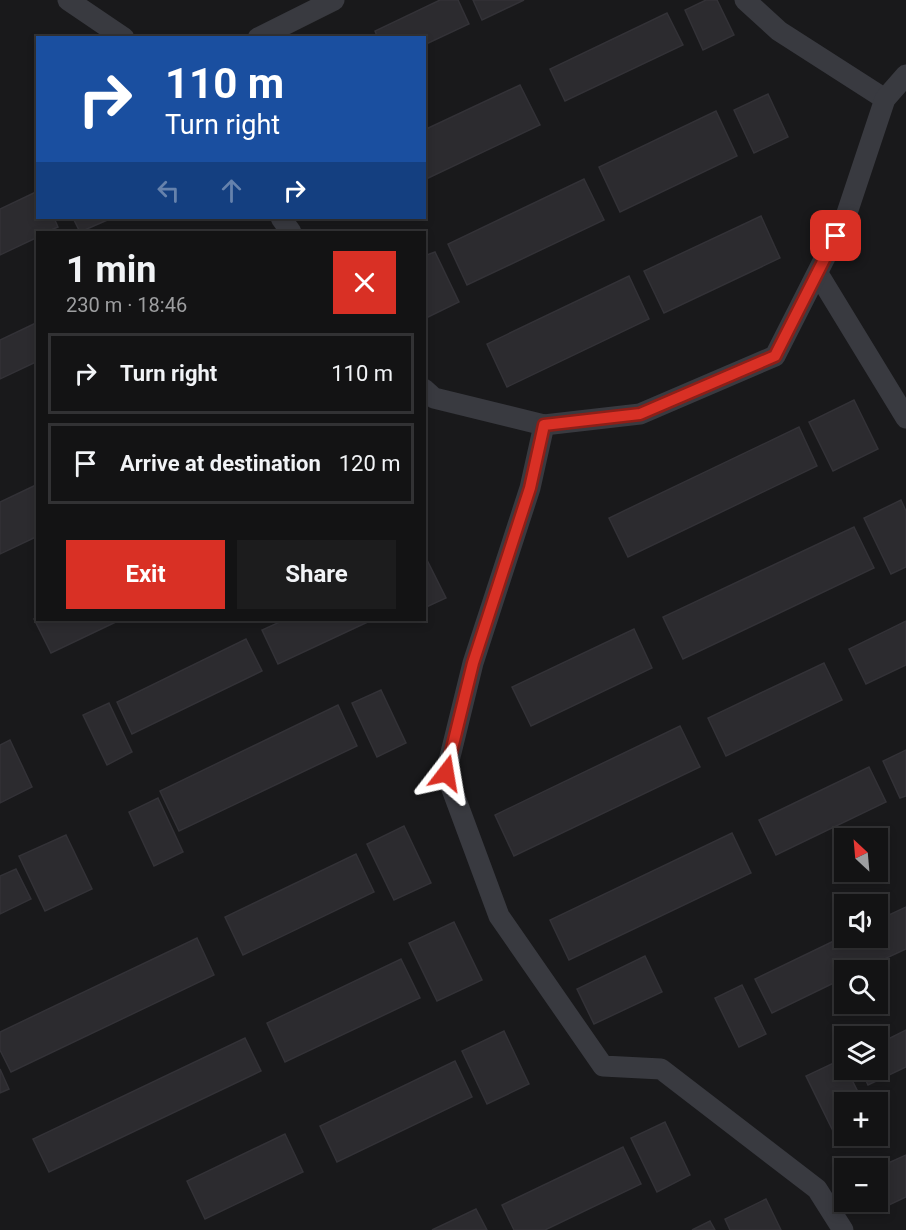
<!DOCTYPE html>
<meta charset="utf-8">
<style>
:root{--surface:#131314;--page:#1c1c1d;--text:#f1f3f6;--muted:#9d9ea0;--line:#323234;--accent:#d93025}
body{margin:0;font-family:Roboto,sans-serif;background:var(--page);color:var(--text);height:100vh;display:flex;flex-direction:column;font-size:22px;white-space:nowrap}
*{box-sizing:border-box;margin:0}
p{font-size:20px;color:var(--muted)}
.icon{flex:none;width:33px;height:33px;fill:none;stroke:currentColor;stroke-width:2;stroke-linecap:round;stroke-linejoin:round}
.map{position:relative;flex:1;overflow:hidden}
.drawer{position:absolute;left:36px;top:231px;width:390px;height:390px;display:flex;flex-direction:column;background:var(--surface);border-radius:0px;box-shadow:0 3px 9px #0003,0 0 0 2px var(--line)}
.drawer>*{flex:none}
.hud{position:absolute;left:36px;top:36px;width:390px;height:183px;border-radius:0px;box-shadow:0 3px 9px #0003,0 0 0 2px var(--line);background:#1a4fa0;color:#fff;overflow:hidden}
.needle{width:39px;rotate:334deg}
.buttons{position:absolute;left:834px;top:828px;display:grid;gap:12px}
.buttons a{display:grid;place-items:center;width:54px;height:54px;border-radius:0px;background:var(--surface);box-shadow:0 3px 9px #0003,0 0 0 2px var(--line);font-size:30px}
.pin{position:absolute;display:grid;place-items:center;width:51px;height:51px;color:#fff;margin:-26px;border-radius:12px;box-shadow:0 3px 9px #0006}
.me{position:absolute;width:66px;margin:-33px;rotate:14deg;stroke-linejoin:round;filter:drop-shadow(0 0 4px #0008)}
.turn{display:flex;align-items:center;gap:21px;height:126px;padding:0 30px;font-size:27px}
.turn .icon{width:78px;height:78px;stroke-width:2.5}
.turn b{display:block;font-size:42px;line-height:51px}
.lanes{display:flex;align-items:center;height:57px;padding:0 30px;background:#0003;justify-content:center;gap:30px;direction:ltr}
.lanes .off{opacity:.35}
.round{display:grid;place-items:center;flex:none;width:63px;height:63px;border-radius:0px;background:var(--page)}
.head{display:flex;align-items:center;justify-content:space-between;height:102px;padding:0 30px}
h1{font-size:36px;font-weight:700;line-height:45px}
.action{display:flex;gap:12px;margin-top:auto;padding:12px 30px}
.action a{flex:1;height:69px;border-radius:0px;background:var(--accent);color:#fff;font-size:24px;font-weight:700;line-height:69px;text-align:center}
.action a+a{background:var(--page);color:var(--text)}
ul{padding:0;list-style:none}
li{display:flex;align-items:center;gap:18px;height:81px;margin:0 12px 9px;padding:0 18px;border:3px solid var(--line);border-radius:0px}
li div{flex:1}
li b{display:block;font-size:22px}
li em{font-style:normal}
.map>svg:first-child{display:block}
.building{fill:#2c2b2f;stroke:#333237;stroke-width:1.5}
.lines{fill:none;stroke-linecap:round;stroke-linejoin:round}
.minor{stroke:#393a40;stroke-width:21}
.route-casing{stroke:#8d1f18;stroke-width:15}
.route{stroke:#d93025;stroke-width:10}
</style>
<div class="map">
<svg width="906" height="1230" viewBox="0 0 906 1230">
<rect width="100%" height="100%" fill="#19191b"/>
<g class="building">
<path d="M440,0H458L469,24L424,45V38H378L375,31Z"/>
<path d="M473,0H524L482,20Z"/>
<path d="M706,0H717L734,35L703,50L685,10Z"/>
<path d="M667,13L683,45L565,101L550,69Z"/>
<path d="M520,85L540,125L424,180V130Z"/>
<path d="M768,94L788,137L754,153L734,110Z"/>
<path d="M716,111L737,156L620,212L599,167Z"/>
<path d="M584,179L604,220L467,285L448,244Z"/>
<path d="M38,191V218H54L58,227L46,232H38V237L0,255V209Z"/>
<path d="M761,216L780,258L664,313L644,271Z"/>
<path d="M73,218H112L80,232Z"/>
<path d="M435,252L459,302L424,319V256Z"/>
<path d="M629,276L649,319L507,387L487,344Z"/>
<path d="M38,322V361L0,379V340Z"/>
<path d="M854,400L878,449L833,471L809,422Z"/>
<path d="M799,427L817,466L628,557L609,518Z"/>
<path d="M38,484V536L0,554V502Z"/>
<path d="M901,500L906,511V567L891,574L864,518Z"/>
<path d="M854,527L874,568L683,659L663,617Z"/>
<path d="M424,554L446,598L424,608Z"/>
<path d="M38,618V620H120L51,653L34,619Z"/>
<path d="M284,620H372L278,664L262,630Z"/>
<path d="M906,621V665L866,684L849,649Z"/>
<path d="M634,629L652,668L531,726L512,687Z"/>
<path d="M246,639L262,671L132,734L117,702Z"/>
<path d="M824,663L842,700L726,756L708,718Z"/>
<path d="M381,690L406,743L377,757L352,703Z"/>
<path d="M109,703L132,752L107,765L83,715Z"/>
<path d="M338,705L357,746L179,831L160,791Z"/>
<path d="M680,726L700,767L514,856L495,815Z"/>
<path d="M10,740L32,787L0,803V745Z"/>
<path d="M906,750V796L900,798L883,761Z"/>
<path d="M869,767L886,802L776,855L759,820Z"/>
<path d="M158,798L183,852L154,866L129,812Z"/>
<path d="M404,826L431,883L394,900L367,844Z"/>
<path d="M732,833L751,873L569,960L550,920Z"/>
<path d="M66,835L92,889L45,911L19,856Z"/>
<path d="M356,854L374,892L243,955L225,917Z"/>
<path d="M16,869L31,899L0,914V876Z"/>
<path d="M906,907V949L861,970H844V978L772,1013L755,979L844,936L878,938V920Z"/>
<path d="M454,922L482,980L437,1001L409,943Z"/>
<path d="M197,938L214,975L11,1072L0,1050V1032Z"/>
<path d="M645,956L662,992L594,1024L577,989Z"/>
<path d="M401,959L420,998L285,1062L267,1023Z"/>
<path d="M742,985L766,1034L739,1047L715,998Z"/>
<path d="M906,1030V1067L868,1085L861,1070H878V1044Z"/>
<path d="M504,1031L529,1084L487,1104L462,1051Z"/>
<path d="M245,1038L261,1071L49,1172L33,1139Z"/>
<path d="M842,1059L844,1070H847L863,1102H844V1125L833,1131L806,1076Z"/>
<path d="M455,1061L472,1097L337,1162L320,1126Z"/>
<path d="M0,1069L9,1089L0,1093Z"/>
<path d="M665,1122L690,1175L657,1192L631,1138Z"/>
<path d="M285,1134L303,1172L205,1219L187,1181Z"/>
<path d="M623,1147L641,1184L545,1230H514L502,1205Z"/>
<path d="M906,1155V1197L872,1213L867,1202H878L877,1168Z"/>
<path d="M766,1199L781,1230H730L725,1219Z"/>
<path d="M476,1209L487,1230H432Z"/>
<path d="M710,1221L715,1230H692Z"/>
</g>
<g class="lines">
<g class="minor">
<path d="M68,0L124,38"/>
<path d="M745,0L779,31L885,99"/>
<path d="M258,38L334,0"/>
<path d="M281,218L291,232"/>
<path d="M820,277L906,418"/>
<path d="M424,389L434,398L544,425L640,414L775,356L846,216L885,99L906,75"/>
<path d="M544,425L530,488L473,663L446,773L499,916L603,1066L661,1069L817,1189L843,1230"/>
</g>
</g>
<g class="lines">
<defs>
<path id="route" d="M446,773L473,663L530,488L544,425L640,414L775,356L836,236"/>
</defs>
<use href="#route" class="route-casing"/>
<use href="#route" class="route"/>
</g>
</svg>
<div class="buttons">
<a><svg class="needle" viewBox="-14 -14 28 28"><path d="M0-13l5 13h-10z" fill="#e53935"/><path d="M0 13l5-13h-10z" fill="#9d9ea0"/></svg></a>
<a><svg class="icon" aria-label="sound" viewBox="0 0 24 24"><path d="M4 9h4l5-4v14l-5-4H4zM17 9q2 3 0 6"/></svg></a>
<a><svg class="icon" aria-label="search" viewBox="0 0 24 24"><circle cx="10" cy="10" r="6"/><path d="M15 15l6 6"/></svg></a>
<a><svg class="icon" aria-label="layers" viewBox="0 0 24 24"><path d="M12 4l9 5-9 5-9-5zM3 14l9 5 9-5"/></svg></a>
<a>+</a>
<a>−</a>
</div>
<div class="pin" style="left:836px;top:236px;background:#d93025"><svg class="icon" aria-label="arrive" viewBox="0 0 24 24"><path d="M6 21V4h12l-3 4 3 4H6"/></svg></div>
<svg class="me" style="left:446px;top:773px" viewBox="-20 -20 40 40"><path d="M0-17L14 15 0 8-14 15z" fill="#d93025" stroke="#fff" stroke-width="4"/></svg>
<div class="hud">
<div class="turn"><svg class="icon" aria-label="right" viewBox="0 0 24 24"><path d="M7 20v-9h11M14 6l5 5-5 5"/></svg><div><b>110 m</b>Turn right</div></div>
<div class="lanes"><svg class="icon off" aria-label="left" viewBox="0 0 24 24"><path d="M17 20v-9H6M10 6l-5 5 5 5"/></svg><svg class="icon off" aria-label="ahead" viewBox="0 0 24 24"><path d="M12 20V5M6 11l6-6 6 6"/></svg><svg class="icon" aria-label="right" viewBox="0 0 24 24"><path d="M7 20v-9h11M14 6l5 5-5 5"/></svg></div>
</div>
<section class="drawer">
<div class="head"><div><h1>1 min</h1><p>230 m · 18:46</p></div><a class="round" style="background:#d93025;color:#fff"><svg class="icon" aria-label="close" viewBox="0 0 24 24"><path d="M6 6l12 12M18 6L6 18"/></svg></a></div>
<ul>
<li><svg class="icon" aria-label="right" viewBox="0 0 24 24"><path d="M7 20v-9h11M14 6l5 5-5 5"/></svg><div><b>Turn right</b></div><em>110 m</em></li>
<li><svg class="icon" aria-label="arrive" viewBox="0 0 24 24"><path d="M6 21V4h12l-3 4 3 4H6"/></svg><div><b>Arrive at destination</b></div><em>120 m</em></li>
</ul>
<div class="action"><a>Exit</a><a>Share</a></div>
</section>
</div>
